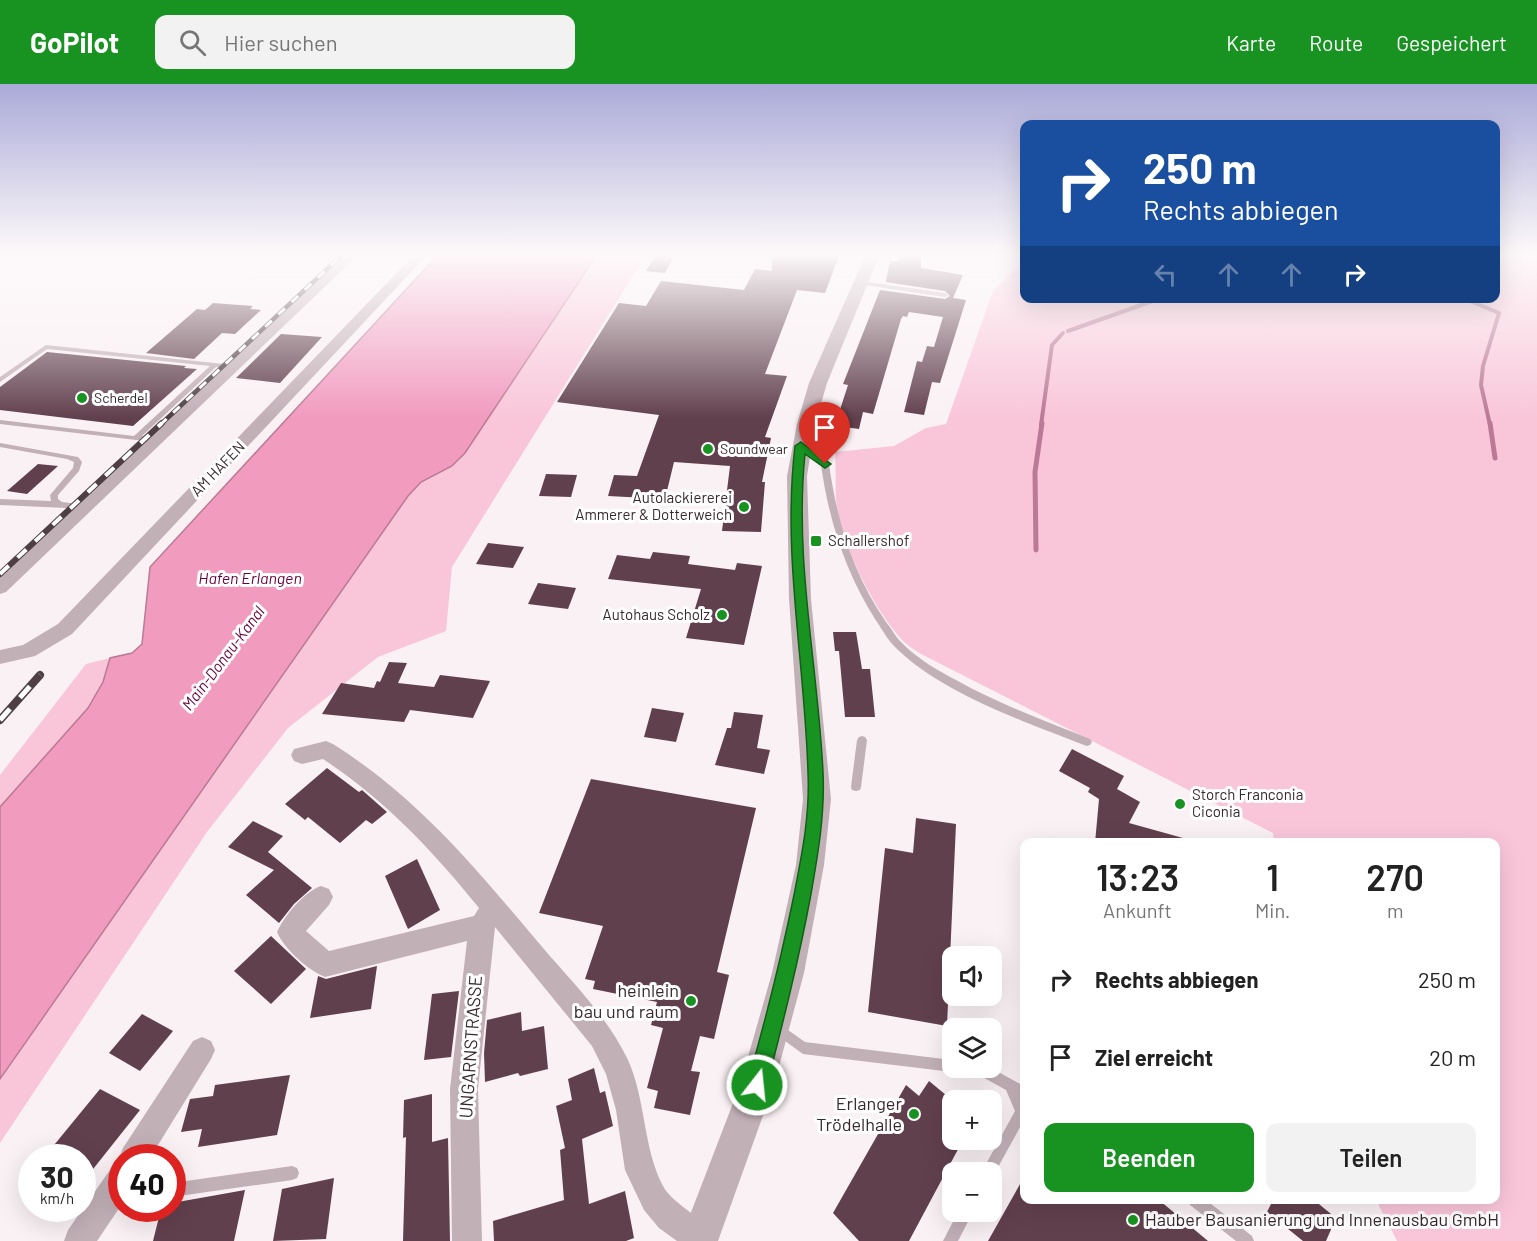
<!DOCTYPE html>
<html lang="de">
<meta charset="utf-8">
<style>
:root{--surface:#fff;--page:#f2f2f2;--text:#222;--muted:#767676;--accent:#189322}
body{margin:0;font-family:Barlow,sans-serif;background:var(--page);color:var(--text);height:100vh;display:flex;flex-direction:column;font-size:22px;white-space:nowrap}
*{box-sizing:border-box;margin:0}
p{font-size:20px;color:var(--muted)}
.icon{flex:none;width:33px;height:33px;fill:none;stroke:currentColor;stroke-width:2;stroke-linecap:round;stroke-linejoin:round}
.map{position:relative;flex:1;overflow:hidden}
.details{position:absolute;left:1020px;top:754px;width:480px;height:366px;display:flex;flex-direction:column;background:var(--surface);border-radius:12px;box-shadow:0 6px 24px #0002}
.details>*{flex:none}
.hud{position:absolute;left:1020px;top:36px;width:480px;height:183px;border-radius:12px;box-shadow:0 6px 24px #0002;background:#1a4fa0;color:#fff;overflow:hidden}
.tools{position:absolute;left:942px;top:862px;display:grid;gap:12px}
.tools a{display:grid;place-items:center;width:60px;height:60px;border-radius:12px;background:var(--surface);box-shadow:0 6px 24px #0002;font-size:30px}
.speed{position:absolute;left:18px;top:1060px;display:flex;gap:12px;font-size:30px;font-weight:700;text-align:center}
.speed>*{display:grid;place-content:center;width:78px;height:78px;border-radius:50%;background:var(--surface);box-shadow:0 6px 24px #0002;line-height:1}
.speed small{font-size:15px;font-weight:400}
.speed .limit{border:9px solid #d22;background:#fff;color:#111}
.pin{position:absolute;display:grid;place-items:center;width:51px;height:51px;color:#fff;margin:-62px -26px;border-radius:50% 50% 50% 0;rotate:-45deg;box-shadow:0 0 6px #0007}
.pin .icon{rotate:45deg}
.me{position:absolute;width:66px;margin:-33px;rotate:16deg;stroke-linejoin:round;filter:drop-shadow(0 0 4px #0008)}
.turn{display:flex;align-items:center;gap:21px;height:126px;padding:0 24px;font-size:27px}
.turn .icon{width:78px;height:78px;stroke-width:2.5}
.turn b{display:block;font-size:42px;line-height:51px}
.lanes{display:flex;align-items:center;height:57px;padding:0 24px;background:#0003;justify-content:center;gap:30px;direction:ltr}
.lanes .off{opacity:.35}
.eta{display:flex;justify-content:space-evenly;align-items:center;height:102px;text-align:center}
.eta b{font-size:36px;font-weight:600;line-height:42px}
.button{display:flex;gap:12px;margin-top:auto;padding:12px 24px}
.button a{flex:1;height:69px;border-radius:12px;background:var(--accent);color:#fff;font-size:24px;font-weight:600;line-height:69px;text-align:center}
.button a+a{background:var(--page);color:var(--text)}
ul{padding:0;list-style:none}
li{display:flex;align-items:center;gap:18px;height:78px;padding:0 24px}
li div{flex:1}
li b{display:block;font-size:22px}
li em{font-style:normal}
header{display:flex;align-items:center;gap:36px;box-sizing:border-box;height:84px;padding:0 30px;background:var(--accent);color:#fff}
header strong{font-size:28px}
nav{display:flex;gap:33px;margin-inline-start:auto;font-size:21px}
.search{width:420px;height:54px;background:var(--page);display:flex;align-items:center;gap:15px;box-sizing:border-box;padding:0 21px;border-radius:12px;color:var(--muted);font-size:22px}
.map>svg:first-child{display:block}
.green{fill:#f9c6d9}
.water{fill:#f19bbf;stroke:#ba7994;stroke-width:1.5}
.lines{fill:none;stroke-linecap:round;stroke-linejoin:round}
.stream-far1{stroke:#ba7994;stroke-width:4}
.stream{stroke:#ba7994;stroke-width:5}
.building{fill:#61404d}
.service{fill:#c2b0b7;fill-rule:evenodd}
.minor{fill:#c2b0b7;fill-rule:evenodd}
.tertiary{fill:#c2b0b7;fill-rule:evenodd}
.rail-far2-casing{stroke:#4d3f44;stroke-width:4.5}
.rail-far1-casing{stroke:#4d3f44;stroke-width:6}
.rail-casing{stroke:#4d3f44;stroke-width:8}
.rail-far2{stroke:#fff;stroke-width:3;stroke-dasharray:9;stroke-linecap:butt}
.rail-far1{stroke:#fff;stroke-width:4;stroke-dasharray:12;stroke-linecap:butt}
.rail{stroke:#fff;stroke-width:5;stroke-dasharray:15;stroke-linecap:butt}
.route{fill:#189322;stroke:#106016;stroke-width:1.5}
.poi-dot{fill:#189322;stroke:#fff;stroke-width:2}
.labels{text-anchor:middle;stroke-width:6;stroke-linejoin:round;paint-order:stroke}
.far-poi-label{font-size:14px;fill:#38292f;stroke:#fff;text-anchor:start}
.street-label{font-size:15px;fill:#38292f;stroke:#fff}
.poi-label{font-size:15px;fill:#38292f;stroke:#fff;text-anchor:end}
.water-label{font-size:16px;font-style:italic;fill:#69003d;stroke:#fff}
.near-poi-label{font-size:18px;fill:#38292f;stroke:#fff;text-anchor:end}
.near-street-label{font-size:18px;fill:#38292f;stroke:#fff}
</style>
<header>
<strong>GoPilot</strong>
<div class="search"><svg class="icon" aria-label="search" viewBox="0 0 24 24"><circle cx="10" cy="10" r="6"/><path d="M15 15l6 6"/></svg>Hier suchen</div>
<nav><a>Karte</a><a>Route</a><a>Gespeichert</a></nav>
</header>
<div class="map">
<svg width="1537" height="1157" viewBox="0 0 1537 1157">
<rect width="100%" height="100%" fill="#faf1f4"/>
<g class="green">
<path d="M596,172H645L452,483L446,547L378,573L288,644L207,748L0,1059V995L408,412L421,398L452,382L465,369Z"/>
<path d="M1496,172H1537V1157H1397L1376,1116H1496V759H1274L1273,749L921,570C915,566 908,562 903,557C872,523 841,460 836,415C835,399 836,383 835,368L894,362L926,344L946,340L993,207L1014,186L1024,181V214H1496Z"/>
<path d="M110,574L103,598L88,624L0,723V691L86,580Z"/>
</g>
<path class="water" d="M437,172H596L465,369L452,382L421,398L408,412L0,995V723L88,624L103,598L110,574L132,569L142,560L150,483Z"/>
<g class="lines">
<g class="stream-far1">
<path d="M1463,214L1499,229L1483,282L1481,301L1490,341"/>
<path d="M1068,247L1161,214"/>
<path d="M1041,341L1052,261L1063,249"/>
</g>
<g class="stream">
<path d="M1490,339L1495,374"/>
<path d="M1036,466L1035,388L1042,339"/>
</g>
</g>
<g class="building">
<path d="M655,172H674L665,189L646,187Z"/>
<path d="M772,172H839L825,209L797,206L765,290L787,292L765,353L771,354L762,398H765L761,448L722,447L730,382L674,378L665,415L608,412L614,391L637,392L659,331L557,318L619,219L646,222L661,197L744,206L755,185L772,187Z"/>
<path d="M899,172H921V184L963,191L953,214L966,216L940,299L932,298L924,331L904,328L917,277L922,278L927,262L934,263L943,233L909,228L907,233L903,232L901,235L873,330L863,328L859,345L837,342L838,338H836L848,301L843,300L880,206L945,215L950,212L945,207L886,198L890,177H898Z"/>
<path d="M213,219L253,222L250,225L261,226L235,250L222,249L194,275L146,269L197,225L205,226Z"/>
<path d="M281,250L322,253L280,299L236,294Z"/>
<path d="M47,268L186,282L184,284L197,285L133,342L0,326V303Z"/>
<path d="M38,380L58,382L27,410L7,407Z"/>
<path d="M546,390L577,391L571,413L539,412Z"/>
<path d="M488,459L524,463L513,484L476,480Z"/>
<path d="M653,468L690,472L688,480L735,486L737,479L762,482L744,561L686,554L701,505L608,495L617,471L650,475Z"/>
<path d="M538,499L576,504L568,525L528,520Z"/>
<path d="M833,548H856L862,585H870L875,633H845L839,567H835Z"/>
<path d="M389,578L407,579L398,599L434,603L440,591L490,597L473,634L410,626L404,638L322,630L341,599L374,604L377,597L380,598Z"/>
<path d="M652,624L684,629L676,658L644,653Z"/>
<path d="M734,628L763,631L757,664L770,666L764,690L715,681L727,644H731Z"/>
<path d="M1072,665L1124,692L1117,705L1140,718L1129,739L1183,754L1182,759H1095L1099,715L1088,708L1090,704L1059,687Z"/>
<path d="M327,684L359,708L362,706L387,728L372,740L366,736L340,759L308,733L305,736L285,720Z"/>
<path d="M591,695L756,724L717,888L729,891L714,955L700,952L691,987L700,988L690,1031L654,1024L658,1007L647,1004L663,944L651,941L657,918L593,905L595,897L585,895L603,842L539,829Z"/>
<path d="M916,734L956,740L947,942L868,928L885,764L913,769Z"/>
<path d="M253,737L283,752L268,768L312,804L294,820L279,839L246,811L274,786L228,763Z"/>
<path d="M417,775L440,826L408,845L385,792Z"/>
<path d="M271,852L306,885L271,920L234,887Z"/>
<path d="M377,882L371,925L310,934L318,892L326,895Z"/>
<path d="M459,907L451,973L424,976L432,910Z"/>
<path d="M521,928L522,947L544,942L548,985L520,992L518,989L485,998L484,969L487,936Z"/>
<path d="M142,930L173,947L140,987L109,969Z"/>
<path d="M594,984L600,1009L605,1007L613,1042L582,1055L589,1120L625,1107L634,1154L626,1157H494L493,1137L564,1116L560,1066L565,1064L556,1022L572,1016L568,995Z"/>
<path d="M290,991L277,1051L198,1063L202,1045L181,1048L190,1015L213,1012L215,1001Z"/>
<path d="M929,997L952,1016V1056H963L909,1157H859L833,1129L906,1001L919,1012Z"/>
<path d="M100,1005L140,1026L82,1099V1074H63L50,1066Z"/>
<path d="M432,1010V1058L448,1054L450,1157H403L406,1053L403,1054L404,1016Z"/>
<path d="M1024,1093V1116H1159L1208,1157H988Z"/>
<path d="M334,1094L326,1155L273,1157L282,1105Z"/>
<path d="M245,1106L234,1157H153L161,1125H172V1119Z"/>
<path d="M1273,1116H1314L1336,1134L1326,1157H1303L1267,1128Z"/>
</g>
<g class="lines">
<g class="service">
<path d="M860,197L945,209L948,211L945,213L858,200V198Z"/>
<path d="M46,261L233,281L236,283L233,285L216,283L142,352H160L162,354L158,356H136L0,340V336L134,352L210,282L47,265L0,298V293Z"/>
<path d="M0,359L78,373L82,378L79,387L58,411V415L62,418L88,421V425L0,421V415L51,417L50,411L73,384L74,378L67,375L0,363Z"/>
<path d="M800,361H806L829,380C837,437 853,490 886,538C892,545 896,554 903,560C918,575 937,586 956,596C999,620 1045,637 1090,655L1092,658L1090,661L1087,662L1084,661C1025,638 942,609 897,565C888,557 882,545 875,535C845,487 829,437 821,381L800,365Z"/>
<path d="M862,652L865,653L867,656L861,703L860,706L856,707L852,706L851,703L857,656L859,653Z"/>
<path d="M778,939L805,958L952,976V984H957L956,986L952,988L803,970L774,949L772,945L774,941Z"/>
<path d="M963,984H991L1024,1002V1015H1023L1024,1019V1036L992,1094V1089H981L1015,1027L1006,1006L979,991L965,988Z"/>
<path d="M292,1082L297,1084L299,1089L297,1094L292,1096L172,1113V1099Z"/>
<path d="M1188,1116H1206L1252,1152L1254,1157H1236L1190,1121Z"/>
<path d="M958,1128H973L958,1157H943Z"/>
</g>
<g class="minor">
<path d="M344,172H357L6,508L0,510V492Z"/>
<path d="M413,172H426L72,550L35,572L0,580V566L23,561L58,540Z"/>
<path d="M326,657L333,660C421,716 477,786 543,864C574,900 608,934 628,976C646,1016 643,1064 663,1102C673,1122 713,1137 713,1157H677L659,1144L644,1126L625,1086L616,1026L606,990L592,962L495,843L478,1005L482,1157H452L450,1005L467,857L325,893C308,886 284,865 277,848C284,832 304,808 321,802L329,805L333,813L329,821L306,847L329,867L474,832L479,824C433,767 385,716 323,675L302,680L294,677L291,671L294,665Z"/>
<path d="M202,953L211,957L215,966L211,975L150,1074H122V1120L97,1157H64L68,1146L112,1083L121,1079L119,1074L123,1064L193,957Z"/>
</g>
<path class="tertiary" d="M865,172H879L827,299L815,340L807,392L811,515L831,715L824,781L804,889L774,1001L718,1157H680L740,1001L772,889L796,781L803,715L789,515L787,392L797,340L809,299Z"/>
<defs>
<path id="rail-far2" d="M160,341L341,172"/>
<path id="rail-far1" d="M0,490L162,339"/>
<path id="rail" d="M0,636L40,591"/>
</defs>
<use href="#rail-far2" class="rail-far2-casing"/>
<use href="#rail-far1" class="rail-far1-casing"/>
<use href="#rail" class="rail-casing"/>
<use href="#rail-far2" class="rail-far2"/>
<use href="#rail-far1" class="rail-far1"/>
<use href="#rail" class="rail"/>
</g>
<linearGradient id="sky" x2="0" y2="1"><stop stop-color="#abaad8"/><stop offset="0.51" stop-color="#fdf9fa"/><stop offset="1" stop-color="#fdf9fa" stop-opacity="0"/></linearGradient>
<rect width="1537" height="334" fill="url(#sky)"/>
<path class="route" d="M801,358L831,380L825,384L805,370C794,476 818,583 823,688C825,730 818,770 811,810C799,875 783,938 767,1001L764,1008L757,1011L750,1008L747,1001C765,938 781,875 794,811C802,770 810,731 808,689C805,579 782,471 795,362Z"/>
<g class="poi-dot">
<circle cx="82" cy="314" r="6"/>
<circle cx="708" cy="365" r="6"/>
<circle cx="744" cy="423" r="6"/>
<rect x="810" y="451" width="12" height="12" rx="3"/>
<circle cx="722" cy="531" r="6"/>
<circle cx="1180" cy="720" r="6"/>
<circle cx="691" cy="917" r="6"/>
<circle cx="914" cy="1030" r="6"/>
<circle cx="1133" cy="1136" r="6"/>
</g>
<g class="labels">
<g class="far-poi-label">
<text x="94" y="319">Scherdel</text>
<text x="720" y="370">Soundwear</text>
</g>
<g class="street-label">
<text transform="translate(218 385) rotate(-46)" y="5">AM HAFEN</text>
</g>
<g class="poi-label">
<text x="732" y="419">Autolackiererei<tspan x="732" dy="17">Ammerer &amp; Dotterweich</tspan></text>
<text x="828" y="462" text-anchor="start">Schallershof</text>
<text x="710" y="536">Autohaus Scholz</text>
<text x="1192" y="716" text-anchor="start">Storch Franconia<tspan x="1192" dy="17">Ciconia</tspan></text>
</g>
<g class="water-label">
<text x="250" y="500">Hafen Erlangen</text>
<text transform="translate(223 574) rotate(-53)" y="6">Main-Donau-Kanal</text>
</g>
<g class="near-poi-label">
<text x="679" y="913">heinlein<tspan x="679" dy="21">bau und raum</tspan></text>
<text x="902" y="1026">Erlanger<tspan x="902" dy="21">Trödelhalle</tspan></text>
<text x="1145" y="1142" text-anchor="start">Hauber Bausanierung und Innenausbau GmbH</text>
</g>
<g class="near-street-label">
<text transform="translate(471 963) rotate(-86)" y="6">UNGARNSTRASSE</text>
</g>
</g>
</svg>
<div class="tools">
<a><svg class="icon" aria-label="sound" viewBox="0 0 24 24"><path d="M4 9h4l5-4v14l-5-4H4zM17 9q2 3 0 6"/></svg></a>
<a><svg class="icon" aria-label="layers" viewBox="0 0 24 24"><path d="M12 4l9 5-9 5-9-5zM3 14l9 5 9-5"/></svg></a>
<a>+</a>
<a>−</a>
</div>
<div class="speed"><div>30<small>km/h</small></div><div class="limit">40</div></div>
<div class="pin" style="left:825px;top:380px;background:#d93025"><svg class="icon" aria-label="arrive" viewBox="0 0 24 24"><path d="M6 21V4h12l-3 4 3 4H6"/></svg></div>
<svg class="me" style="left:757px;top:1001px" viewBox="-20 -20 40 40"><circle r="17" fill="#189322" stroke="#fff" stroke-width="3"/><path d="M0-11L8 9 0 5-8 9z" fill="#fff"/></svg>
<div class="hud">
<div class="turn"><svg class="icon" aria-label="right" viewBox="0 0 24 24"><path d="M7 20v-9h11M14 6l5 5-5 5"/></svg><div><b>250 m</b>Rechts abbiegen</div></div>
<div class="lanes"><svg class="icon off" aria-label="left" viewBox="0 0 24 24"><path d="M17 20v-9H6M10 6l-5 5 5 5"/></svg><svg class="icon off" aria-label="ahead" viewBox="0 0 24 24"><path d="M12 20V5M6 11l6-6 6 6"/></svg><svg class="icon off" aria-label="ahead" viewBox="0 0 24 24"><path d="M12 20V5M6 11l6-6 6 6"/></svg><svg class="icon" aria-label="right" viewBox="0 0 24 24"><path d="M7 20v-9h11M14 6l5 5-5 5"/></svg></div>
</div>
<section class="details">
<div class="eta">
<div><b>13:23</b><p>Ankunft</p></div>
<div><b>1</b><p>Min.</p></div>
<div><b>270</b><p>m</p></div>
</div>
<ul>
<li><svg class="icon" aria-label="right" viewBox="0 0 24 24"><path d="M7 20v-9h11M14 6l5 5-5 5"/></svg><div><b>Rechts abbiegen</b></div><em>250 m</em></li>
<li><svg class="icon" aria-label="arrive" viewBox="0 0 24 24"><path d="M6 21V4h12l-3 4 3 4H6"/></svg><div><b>Ziel erreicht</b></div><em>20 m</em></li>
</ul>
<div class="button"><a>Beenden</a><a>Teilen</a></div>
</section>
</div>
